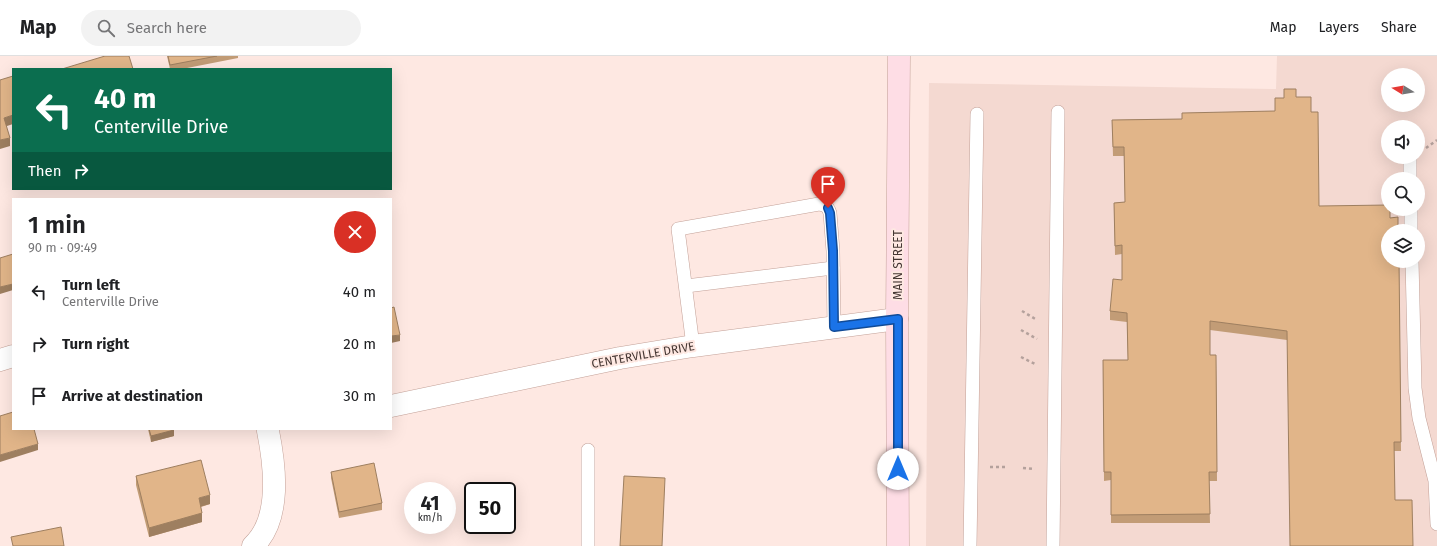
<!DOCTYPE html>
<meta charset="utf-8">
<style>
:root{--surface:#fff;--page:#f2f2f2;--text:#202124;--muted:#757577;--line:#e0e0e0}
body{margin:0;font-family:"Fira Sans",sans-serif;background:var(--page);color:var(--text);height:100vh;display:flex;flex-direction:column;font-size:15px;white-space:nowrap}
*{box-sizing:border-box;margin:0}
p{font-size:13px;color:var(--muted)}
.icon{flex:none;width:22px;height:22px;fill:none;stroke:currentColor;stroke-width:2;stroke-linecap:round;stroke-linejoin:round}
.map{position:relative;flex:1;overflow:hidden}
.side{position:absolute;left:12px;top:142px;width:380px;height:232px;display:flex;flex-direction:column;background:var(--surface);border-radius:0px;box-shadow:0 4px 16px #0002}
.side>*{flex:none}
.hud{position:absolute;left:12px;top:12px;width:380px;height:122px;border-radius:0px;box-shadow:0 4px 16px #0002;background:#0b6e4f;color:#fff;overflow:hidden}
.needle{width:26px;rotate:281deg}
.controls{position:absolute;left:1381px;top:12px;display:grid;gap:8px}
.controls a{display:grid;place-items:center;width:44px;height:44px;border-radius:50%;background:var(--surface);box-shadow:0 4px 16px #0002;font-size:20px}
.speed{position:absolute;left:404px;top:426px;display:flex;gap:8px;font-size:20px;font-weight:700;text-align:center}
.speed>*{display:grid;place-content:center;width:52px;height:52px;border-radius:50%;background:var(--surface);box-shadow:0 4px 16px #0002;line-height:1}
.speed small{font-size:10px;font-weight:400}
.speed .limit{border:2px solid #111;border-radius:6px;background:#fff;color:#111}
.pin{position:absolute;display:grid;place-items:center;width:34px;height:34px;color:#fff;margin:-41px -17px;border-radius:50% 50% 50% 0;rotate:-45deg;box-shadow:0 0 4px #0007}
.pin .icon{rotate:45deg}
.me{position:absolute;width:44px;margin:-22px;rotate:0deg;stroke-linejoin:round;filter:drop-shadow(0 0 3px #0008)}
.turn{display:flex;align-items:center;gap:14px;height:84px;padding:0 16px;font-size:18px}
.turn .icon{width:52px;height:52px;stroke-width:2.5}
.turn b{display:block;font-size:28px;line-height:34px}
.then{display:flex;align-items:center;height:38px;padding:0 16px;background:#0003;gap:8px;font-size:15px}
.round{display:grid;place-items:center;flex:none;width:42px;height:42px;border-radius:21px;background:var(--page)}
.headline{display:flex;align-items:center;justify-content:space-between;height:68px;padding:0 16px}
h1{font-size:24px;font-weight:600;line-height:30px}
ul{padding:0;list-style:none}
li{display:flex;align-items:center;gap:12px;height:52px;padding:0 16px}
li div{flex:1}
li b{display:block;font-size:15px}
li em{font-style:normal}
header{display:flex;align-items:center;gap:24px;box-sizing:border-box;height:56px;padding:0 20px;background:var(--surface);border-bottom:1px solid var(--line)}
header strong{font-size:19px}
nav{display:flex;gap:22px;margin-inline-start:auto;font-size:14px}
.search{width:280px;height:36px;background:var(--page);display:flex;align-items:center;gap:10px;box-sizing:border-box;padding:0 14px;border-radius:22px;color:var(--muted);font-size:15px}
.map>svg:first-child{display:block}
.built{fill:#f4d9d1;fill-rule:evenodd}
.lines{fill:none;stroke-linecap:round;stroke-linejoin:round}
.lane-casing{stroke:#c3a198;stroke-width:14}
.street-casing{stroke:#c3a198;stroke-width:23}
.secondary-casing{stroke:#c3a198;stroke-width:23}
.path{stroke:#b4a19c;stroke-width:2.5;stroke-dasharray:3 3;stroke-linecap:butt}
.lane{stroke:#fff;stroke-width:13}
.street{stroke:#fff;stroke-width:22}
.secondary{stroke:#fedde5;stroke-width:22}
.wall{fill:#c29c76}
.shaded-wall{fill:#9e7f60}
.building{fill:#e1b589;stroke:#9e7f60}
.route-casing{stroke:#114b97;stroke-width:10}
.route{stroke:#1a73e8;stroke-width:7}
.labels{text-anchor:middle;stroke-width:4;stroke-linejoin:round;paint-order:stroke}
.street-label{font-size:12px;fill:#453733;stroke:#fee8e2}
</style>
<header>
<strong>Map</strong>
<div class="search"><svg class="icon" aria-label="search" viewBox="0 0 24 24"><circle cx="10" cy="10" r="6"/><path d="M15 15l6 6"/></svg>Search here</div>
<nav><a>Map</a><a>Layers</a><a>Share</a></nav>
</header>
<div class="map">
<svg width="1437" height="490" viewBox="0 0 1437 490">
<rect width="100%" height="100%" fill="#fee8e2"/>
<path class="built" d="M1277,0H1437V490H926L929,27L1276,33ZM1388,19H1418V49H1388ZM1388,71H1418V101H1388ZM1388,123H1418V153H1388ZM1388,175H1418V205H1388Z"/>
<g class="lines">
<defs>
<g id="lane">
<path d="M1410,101V123"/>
<path d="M1411,153V175"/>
<path d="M1412,205L1415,332L1419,362L1435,425L1437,468"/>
<path d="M686,230L833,212"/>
<path d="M693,290L678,173L819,148C826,149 828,151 830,157L833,195L834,271"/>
<path d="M588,394V490"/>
<path d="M970,490L977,58"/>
<path d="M1053,490L1058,56"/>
</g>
<g id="street">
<path d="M0,304L13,300"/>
<path d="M391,350L620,302L693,290L897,263"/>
<path d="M253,490C282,463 275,410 268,375"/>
</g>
<path id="secondary" d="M898,490L897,263L899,0"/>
</defs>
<use href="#lane" class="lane-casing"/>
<use href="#street" class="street-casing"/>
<use href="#secondary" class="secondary-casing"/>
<g class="path">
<path d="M1426,92L1437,84"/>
<path d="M1022,255L1037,264"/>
<path d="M1021,274L1037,283"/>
<path d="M1021,301L1037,309"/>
<path d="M990,411H1008"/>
<path d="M1023,412L1035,413"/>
</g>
<use href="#lane" class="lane"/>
<use href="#street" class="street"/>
<use href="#secondary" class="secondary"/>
</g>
<g class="wall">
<path d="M167,0H238V2L182,13H170Z"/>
<path d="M1284,33L1296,41L1311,56L1319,150L1390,162L1399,205L1401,395H1394L1395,444L1413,490L1287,284L1210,274V299H1216L1217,425H1209L1210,467H1111V424L1104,425L1103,304H1128L1127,266L1110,264V255L1122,224V198L1115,199L1114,147L1125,146L1124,100H1113L1112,64L1182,63L1275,55L1284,42Z"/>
<path d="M148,373H174V380L151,386Z"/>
<path d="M331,416L382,447V454L339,462L331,422Z"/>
<path d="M136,420L210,448L201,451L202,466L149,481L136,429Z"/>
</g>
<g class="shaded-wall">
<path d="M13,59V68L4,71V62Z"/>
<path d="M10,82V90L0,93V84Z"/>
<path d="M13,228V234L0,238V231Z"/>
<path d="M400,279V285L391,287V280Z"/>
<path d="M174,374V380L151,386V380Z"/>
<path d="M38,388V394L0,406V399Z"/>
<path d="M210,439V448L199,451V442Z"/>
<path d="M202,457V466L149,481V472Z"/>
</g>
<g class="building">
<path d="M105,0H129L133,13H62Z"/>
<path d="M168,0H217L170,9Z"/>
<path d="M13,20V59L4,62L10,82L0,84V24Z"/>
<path d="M1284,33H1296V41H1311V56H1318L1319,150L1388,149V153H1390V162L1398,161V175H1388V205H1399L1401,386H1394L1395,444H1412L1413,490H1290L1287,275L1210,265V299H1216L1217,416H1209L1210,458L1111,459V416H1104L1103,304H1128L1127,257L1110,255L1113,223L1122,224V189L1115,190L1114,147L1125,146L1124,91H1113L1112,64L1182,63V57L1275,55V42H1284Z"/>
<path d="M13,198V228L0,231V202Z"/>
<path d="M394,251L400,279L391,280V252Z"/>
<path d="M13,356V373H34L38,388L0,399V360Z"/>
<path d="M149,373H174V374L151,380Z"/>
<path d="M201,404L210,439L199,442L202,457L149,472L136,420Z"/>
<path d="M374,407L382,447L339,456L331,416Z"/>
<path d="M624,420L665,422L662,490H620Z"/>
<path d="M61,471L64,490H13L11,481Z"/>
</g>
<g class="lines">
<defs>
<path id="route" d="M828,152L830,157L833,195L834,271L898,263V413"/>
</defs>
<use href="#route" class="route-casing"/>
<use href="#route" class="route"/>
</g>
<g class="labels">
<g class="street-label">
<text transform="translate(898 209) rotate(-90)" y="4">MAIN STREET</text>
<text transform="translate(643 299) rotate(-10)" y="4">CENTERVILLE DRIVE</text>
</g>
</g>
</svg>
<div class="controls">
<a><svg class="needle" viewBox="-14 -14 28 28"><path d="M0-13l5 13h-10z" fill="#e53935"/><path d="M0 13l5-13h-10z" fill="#757577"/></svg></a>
<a><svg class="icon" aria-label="sound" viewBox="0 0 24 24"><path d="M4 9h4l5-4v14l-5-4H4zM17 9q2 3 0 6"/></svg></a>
<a><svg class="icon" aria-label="search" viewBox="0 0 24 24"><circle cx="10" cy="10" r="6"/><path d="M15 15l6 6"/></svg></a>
<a><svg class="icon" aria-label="layers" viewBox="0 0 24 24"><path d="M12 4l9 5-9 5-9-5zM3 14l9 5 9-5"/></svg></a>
</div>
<div class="speed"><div>41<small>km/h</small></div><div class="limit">50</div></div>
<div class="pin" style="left:828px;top:152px;background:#d93025"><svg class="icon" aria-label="arrive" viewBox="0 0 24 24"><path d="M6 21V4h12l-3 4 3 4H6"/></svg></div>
<svg class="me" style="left:898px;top:413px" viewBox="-20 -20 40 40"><circle r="19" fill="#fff"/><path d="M0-13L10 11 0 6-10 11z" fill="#1a73e8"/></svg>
<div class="hud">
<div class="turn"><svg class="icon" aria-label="left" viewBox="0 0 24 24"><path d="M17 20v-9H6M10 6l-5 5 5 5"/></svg><div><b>40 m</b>Centerville Drive</div></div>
<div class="then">Then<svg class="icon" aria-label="right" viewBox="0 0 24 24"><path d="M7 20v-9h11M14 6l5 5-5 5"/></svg></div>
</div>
<section class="side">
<div class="headline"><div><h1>1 min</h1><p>90 m · 09:49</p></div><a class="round" style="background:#d93025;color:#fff"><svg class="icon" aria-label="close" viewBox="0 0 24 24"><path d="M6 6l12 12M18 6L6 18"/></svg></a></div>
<ul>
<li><svg class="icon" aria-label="left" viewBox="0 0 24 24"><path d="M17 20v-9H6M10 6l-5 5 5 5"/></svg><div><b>Turn left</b><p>Centerville Drive</p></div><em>40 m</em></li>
<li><svg class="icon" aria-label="right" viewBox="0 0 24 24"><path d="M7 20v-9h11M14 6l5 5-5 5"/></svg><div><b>Turn right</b></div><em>20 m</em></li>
<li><svg class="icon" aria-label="arrive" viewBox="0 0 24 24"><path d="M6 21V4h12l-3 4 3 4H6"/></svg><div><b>Arrive at destination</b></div><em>30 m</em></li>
</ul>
</section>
</div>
